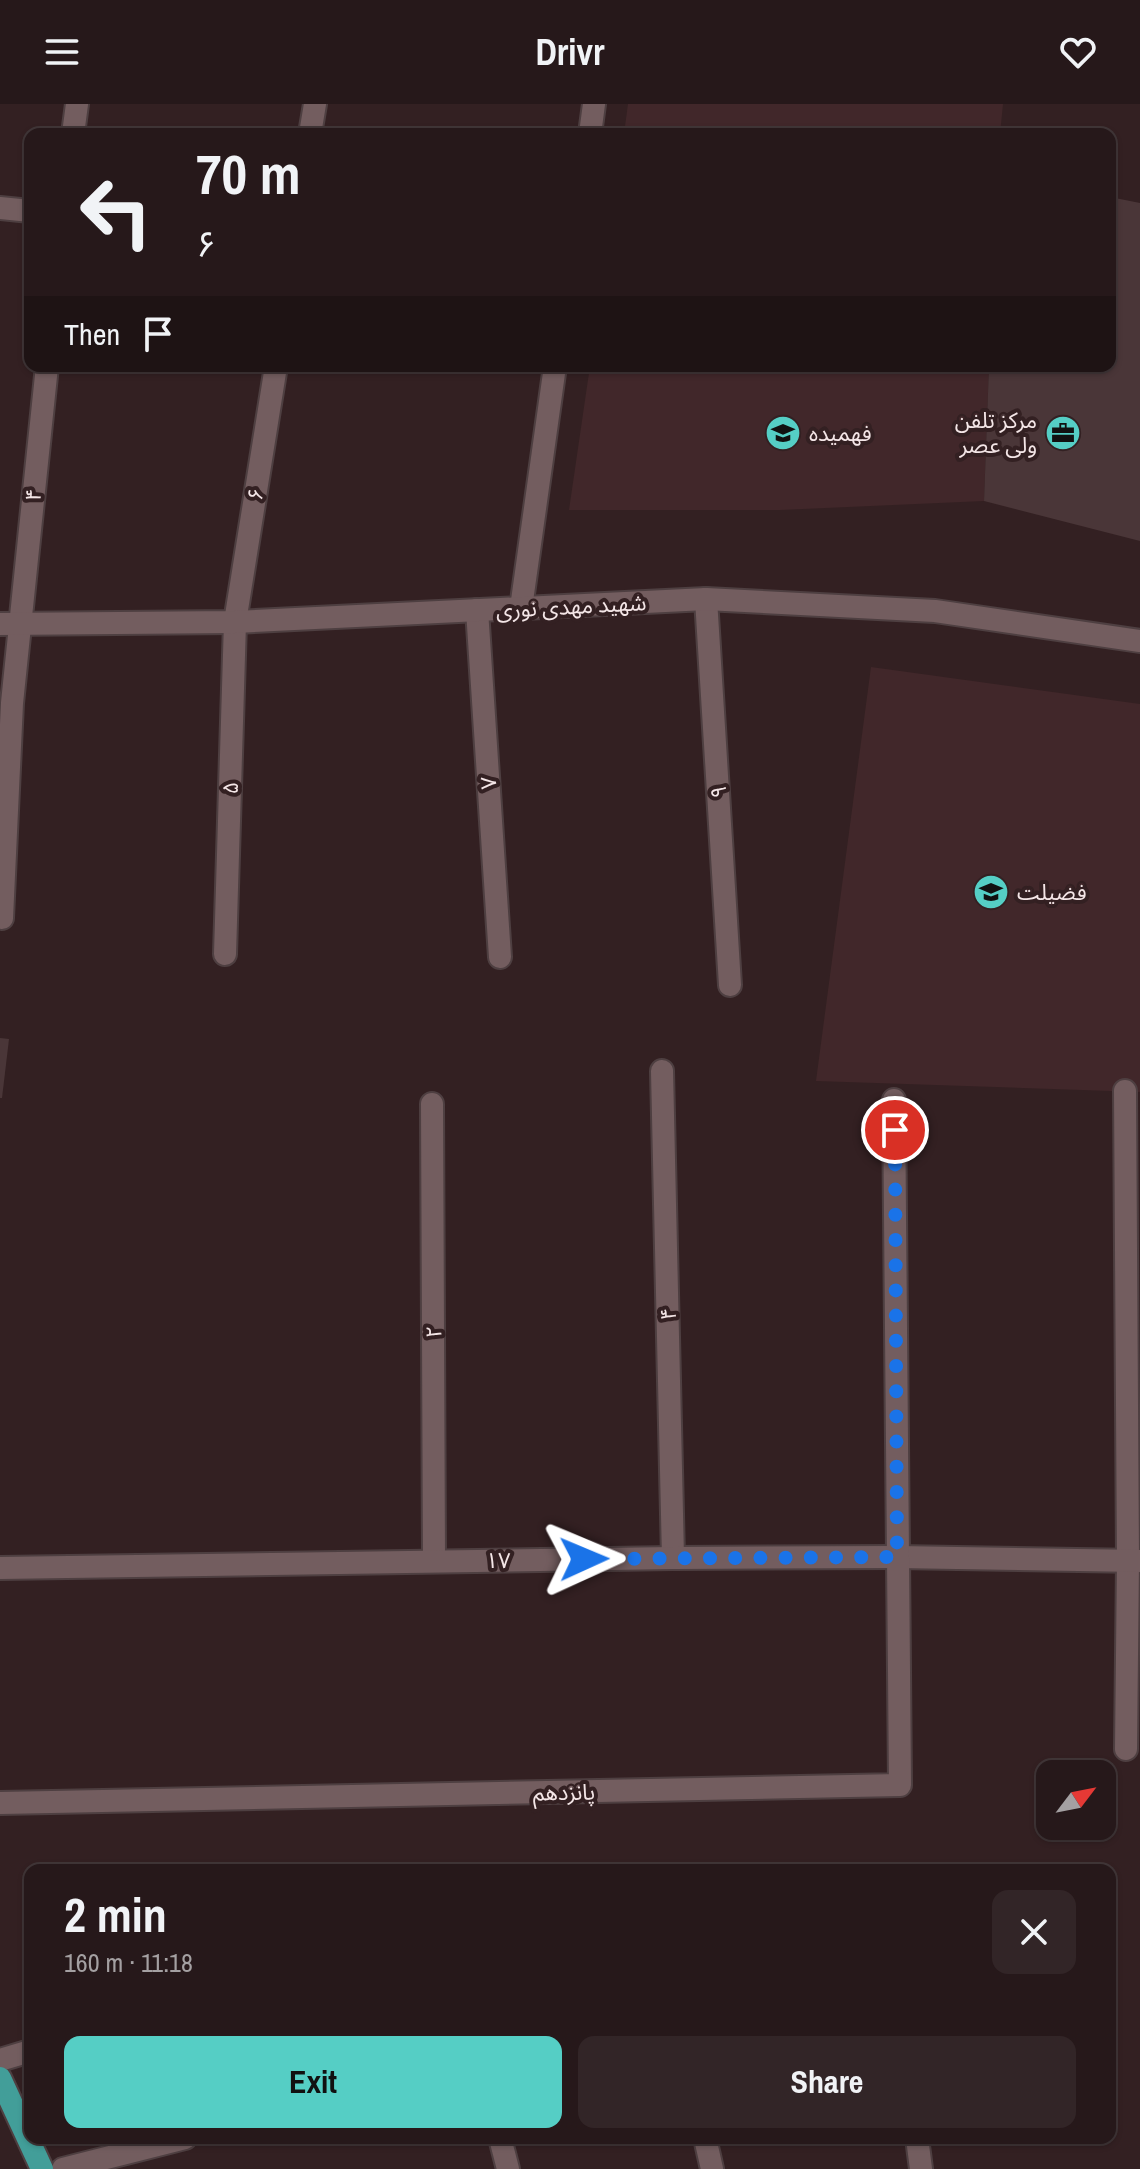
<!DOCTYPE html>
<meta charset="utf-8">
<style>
:root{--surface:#26181a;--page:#322527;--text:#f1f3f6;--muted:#a4a0a2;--line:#423739;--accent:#55cec5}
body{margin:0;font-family:"Archivo Narrow","Noto Sans Arabic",sans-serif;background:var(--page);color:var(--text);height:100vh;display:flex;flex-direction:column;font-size:30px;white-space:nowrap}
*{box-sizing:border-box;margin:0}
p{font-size:26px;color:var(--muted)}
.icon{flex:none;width:44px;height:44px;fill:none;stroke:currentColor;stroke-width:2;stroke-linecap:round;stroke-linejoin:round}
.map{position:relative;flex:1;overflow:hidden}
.side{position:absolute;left:24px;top:1760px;width:1092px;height:280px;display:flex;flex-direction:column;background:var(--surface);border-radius:16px;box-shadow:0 2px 6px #0004,0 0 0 2px var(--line)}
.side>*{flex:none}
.guide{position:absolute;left:24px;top:24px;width:1092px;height:244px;border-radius:16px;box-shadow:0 2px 6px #0004,0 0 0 2px var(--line);background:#26181a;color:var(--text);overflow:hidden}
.needle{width:52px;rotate:58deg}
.fabs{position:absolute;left:1036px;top:1656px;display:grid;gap:16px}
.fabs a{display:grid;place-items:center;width:80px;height:80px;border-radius:16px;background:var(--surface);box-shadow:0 2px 6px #0004,0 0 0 2px var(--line);font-size:40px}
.pin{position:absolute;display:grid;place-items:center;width:68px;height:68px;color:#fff;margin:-34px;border:4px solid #fff;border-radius:50%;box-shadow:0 2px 8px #0007}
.me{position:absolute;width:88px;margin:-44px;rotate:89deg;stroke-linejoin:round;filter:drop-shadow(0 0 6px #0008)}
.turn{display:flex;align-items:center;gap:28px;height:168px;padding:0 40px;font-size:36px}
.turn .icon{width:104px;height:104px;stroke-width:2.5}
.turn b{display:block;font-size:56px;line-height:68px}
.then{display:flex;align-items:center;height:76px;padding:0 40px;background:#0003;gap:16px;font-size:30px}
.round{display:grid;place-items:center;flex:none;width:84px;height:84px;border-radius:16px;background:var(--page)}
.summary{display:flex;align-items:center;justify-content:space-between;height:136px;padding:0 40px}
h1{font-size:48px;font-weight:800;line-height:60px}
.cta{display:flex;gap:16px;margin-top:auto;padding:16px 40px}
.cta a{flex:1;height:92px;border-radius:16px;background:var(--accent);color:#111;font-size:32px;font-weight:800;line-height:92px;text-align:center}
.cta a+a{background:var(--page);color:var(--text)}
header{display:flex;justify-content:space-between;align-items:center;height:104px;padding:0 40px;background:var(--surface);font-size:36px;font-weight:800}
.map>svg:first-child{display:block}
.built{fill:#41272a}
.building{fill:#4a3638}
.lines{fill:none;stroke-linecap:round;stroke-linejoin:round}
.minor-casing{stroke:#4e3f41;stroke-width:26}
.tertiary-casing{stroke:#4e3f41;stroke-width:26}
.secondary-casing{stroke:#4e3f41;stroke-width:26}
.primary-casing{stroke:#4e3f41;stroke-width:26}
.minor{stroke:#735d5f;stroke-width:22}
.tertiary{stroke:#735d5f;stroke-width:22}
.secondary{stroke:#735d5f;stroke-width:22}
.primary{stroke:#429e99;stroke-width:22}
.route{stroke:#1a73e8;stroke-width:14;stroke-dasharray:0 25.2}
.labels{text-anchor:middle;stroke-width:8;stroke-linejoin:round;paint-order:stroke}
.poi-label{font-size:22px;fill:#f4e6e7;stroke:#332022;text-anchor:start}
.street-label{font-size:22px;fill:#f4e6e7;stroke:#332022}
</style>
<header><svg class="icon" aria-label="menu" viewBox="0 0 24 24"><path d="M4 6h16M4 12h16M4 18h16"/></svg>Drivr<svg class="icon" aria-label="heart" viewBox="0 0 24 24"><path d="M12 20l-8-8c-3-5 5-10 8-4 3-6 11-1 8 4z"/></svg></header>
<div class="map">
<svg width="1140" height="2065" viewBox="0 0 1140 2065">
<rect width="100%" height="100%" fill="#332022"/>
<g class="built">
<path d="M628,0H1003L1000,30H624Z"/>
<path d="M590,262H989L984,397L780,406H569Z"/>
<path d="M871,563L1140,600V988L816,977Z"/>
</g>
<g class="building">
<path d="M1110,93L1140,99V437L984,397L989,262H1110Z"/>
<path d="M0,934L9,935L2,994H0Z"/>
</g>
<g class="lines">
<defs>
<g id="minor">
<path d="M73,30L77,0"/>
<path d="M310,30L315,0"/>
<path d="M0,104L30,107"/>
<path d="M706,495L730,881"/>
<path d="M477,506L500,853"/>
<path d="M2,814L12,599L47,262"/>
<path d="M225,850L235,518L276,262"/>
<path d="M662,967L673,1454"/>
<path d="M1125,987L1128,1457L1126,1645"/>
<path d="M432,1000L434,1456"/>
<path d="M0,1464L673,1454L897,1453L1140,1457"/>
<path d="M0,1699L900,1681L894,996"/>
<path d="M0,1956L30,1947"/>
<path d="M500,2034L508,2065"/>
<path d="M705,2034L712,2065"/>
<path d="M917,2034L921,2065"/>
<path d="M63,2065L185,2034"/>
</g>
<g id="tertiary">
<path d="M590,30L594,0"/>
<path d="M521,504L555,262"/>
</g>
<path id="secondary" d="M0,520L235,518L706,495L935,507L1140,537"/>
<path id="primary" d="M0,1974L42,2065"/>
</defs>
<use href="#minor" class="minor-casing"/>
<use href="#tertiary" class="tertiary-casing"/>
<use href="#secondary" class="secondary-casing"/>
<use href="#primary" class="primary-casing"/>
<use href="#minor" class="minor"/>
<use href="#tertiary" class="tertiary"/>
<use href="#secondary" class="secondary"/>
<use href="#primary" class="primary"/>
</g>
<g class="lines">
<path class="route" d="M584,1455L897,1453L895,1026"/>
</g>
<defs>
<symbol id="school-disc" viewBox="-11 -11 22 22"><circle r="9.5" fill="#55cec5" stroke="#332022"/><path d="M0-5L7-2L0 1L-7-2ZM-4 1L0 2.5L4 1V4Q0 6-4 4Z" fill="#111"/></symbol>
<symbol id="office-disc" viewBox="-11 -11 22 22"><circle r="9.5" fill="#55cec5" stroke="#332022"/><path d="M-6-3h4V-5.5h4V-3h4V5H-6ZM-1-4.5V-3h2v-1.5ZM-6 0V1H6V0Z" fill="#111"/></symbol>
</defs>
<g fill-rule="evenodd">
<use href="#school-disc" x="763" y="309" width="40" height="40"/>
<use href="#office-disc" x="1043" y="309" width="40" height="40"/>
<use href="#school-disc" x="971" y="768" width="40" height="40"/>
</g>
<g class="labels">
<g class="poi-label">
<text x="1037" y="324" text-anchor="end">مرکز تلفن<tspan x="1037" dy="25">ولی عصر</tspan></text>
<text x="809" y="337">فهمیده</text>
<text x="1017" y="796">فضیلت</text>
</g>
<g class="street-label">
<text transform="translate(255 390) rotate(-81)" y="8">۶</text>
<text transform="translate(33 391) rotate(-84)" y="8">۴</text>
<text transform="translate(571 502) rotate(-3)" y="8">شهید مهدی نوری</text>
<text transform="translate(488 679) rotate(-94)" y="8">۷</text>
<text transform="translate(230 684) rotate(-88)" y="8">۵</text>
<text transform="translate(718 688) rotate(-94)" y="8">۹</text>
<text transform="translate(668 1210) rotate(-91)" y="8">۴</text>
<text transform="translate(433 1228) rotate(-90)" y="8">۲</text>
<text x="498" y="1464">۱۷</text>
<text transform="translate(564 1688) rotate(-1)" y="8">پانزدهم</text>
</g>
</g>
</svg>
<div class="fabs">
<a><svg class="needle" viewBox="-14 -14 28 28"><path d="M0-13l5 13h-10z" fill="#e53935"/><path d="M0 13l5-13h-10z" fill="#a4a0a2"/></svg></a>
</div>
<div class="pin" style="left:895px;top:1026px;background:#d93025"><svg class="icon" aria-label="arrive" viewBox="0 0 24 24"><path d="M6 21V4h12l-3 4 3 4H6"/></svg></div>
<svg class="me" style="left:584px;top:1455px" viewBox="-20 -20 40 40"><path d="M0-17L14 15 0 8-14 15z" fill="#1a73e8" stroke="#fff" stroke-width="4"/></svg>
<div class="guide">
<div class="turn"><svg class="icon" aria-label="left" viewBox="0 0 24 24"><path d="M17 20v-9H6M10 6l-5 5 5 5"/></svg><div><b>70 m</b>۶</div></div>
<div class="then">Then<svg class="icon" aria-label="arrive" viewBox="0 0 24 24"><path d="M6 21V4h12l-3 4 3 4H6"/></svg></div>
</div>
<section class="side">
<div class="summary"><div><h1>2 min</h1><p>160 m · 11:18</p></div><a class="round"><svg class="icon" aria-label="close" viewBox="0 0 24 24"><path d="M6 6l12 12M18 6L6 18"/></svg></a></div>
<div class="cta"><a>Exit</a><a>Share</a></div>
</section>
</div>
